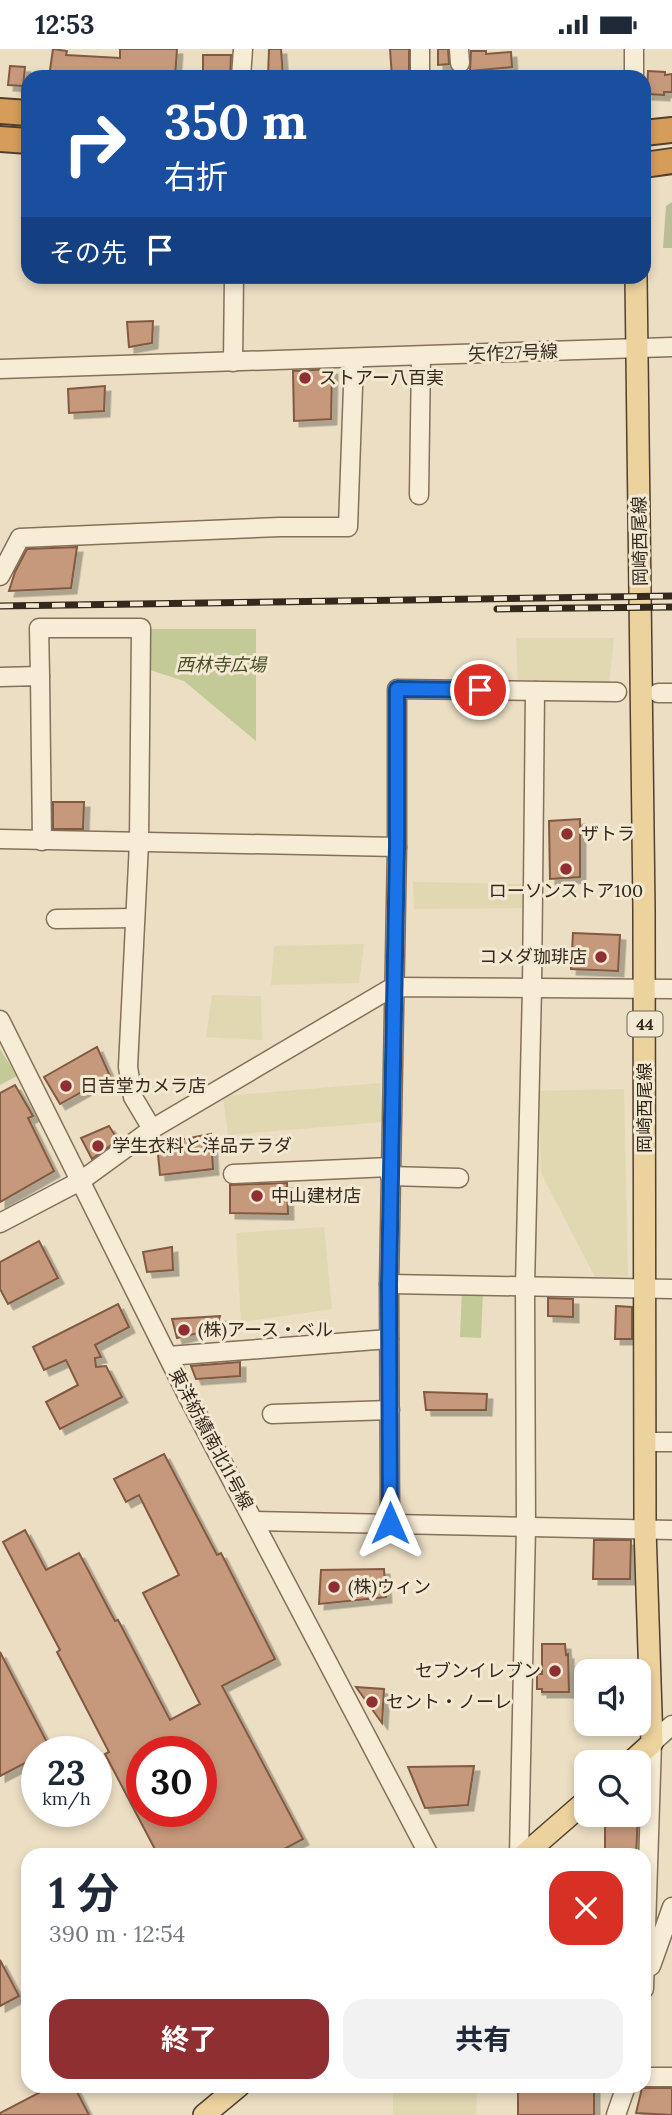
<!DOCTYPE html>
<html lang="ja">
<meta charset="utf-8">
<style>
:root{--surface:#fff;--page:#f2f2f3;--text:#1f2937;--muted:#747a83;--accent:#902f31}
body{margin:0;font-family:Lora,"Noto Sans JP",serif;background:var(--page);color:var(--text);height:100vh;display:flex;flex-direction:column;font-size:26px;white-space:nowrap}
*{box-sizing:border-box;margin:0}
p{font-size:23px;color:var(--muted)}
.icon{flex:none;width:38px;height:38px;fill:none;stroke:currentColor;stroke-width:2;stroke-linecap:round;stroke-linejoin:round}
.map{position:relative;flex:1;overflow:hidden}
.sheet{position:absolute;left:21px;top:1799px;width:630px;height:245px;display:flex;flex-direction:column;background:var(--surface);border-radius:21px;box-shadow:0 4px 10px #0003}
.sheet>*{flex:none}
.guide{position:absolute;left:21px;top:21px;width:630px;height:214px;border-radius:21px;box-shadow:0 4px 10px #0003;background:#1a4fa0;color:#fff;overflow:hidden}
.buttons{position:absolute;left:574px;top:1610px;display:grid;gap:14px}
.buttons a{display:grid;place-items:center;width:77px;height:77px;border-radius:14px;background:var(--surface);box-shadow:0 4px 10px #0003;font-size:35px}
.speed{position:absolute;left:21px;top:1687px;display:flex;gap:14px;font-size:35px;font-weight:700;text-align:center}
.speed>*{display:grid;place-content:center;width:91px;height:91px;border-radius:50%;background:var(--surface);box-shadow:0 4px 10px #0003;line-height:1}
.speed small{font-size:18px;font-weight:400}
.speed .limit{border:10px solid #d22;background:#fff;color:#111}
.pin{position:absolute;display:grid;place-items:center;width:60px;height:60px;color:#fff;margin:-30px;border:4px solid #fff;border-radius:50%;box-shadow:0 2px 7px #0007}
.me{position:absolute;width:77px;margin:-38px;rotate:0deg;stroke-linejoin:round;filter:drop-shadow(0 0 5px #0008)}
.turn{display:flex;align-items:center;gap:24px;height:147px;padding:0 28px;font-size:32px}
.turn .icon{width:91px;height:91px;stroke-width:2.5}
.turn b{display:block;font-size:49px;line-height:60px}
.then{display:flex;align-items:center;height:66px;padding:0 28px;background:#0003;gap:14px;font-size:26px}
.round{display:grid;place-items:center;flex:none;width:74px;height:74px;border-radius:21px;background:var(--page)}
.head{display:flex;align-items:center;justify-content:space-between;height:119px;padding:0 28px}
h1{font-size:42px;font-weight:700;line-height:52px}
.primary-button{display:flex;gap:14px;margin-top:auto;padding:14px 28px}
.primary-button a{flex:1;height:80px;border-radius:21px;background:var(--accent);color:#fff;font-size:28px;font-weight:700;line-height:80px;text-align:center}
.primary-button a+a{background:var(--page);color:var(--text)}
.status{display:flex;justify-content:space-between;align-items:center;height:49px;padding:0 35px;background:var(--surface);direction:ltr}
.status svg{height:19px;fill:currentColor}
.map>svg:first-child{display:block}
.farmland{fill:#e0d8b1}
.green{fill:#c4c998}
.cemetery{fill:#babe97}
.building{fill:#c7997b;stroke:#825a42;stroke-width:2;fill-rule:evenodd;filter:url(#shadow)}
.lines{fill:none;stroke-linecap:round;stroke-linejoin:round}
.minor-casing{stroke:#84705b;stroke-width:21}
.major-casing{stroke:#523f2f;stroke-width:24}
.highway-casing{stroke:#523f2f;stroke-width:28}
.minor{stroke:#f7ecd6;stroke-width:18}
.major{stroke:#ecd29d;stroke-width:21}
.highway{stroke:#d69c59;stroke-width:24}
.rail-casing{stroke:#35291e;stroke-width:7}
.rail{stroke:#f3e9d2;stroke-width:4.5;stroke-dasharray:13;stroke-linecap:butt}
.route-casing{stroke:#114b97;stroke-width:18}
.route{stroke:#1a73e8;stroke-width:12}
.poi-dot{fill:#902f31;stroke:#f3e9d2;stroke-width:2.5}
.labels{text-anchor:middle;stroke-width:6;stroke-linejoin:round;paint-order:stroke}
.shield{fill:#f3e9d2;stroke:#6e6354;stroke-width:2}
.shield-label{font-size:16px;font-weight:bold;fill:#35291e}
.street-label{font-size:18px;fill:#35291e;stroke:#f3e9d2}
.poi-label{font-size:18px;fill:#35291e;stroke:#f3e9d2;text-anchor:start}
.park-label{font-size:18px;font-style:italic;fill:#475026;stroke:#f3e9d2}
</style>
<div class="status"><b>12:53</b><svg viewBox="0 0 49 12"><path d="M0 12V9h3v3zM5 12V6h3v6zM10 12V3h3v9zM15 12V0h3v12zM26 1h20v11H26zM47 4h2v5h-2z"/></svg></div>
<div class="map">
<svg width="672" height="2066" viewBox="0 0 672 2066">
<defs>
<filter id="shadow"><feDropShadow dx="5.5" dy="5.5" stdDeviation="0" flood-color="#0004"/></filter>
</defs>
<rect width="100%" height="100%" fill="#ebdec3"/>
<g class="farmland">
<path d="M516,589H614L609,636H518Z"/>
<path d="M413,833L527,835L526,859L414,860Z"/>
<path d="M364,895L359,934L271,936L274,897Z"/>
<path d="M212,946L261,947L262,991L206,988Z"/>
<path d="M380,1034L383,1073L228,1086L223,1047Z"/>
<path d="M624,1040L628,1227L595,1228L541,1124L539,1042Z"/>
<path d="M324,1178L332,1260L241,1273L236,1184Z"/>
<path d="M393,2037H477L476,2066H393Z"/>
</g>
<g class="green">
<path d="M149,580H256V692L184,632L150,621Z"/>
<path d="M0,1000L17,1027L0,1036Z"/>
<path d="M462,1242L483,1243L481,1289L460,1288Z"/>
</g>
<path class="cemetery" d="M672,153V199H663L666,157Z"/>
<g class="building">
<path d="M53,0L67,2L66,6L120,9V0H177L175,28L96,23L95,28H49Z"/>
<path d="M269,0H281L283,28H268Z"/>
<path d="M390,0H409V28H392Z"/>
<path d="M438,0H448L449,15L438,16Z"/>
<path d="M471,2H486V5L511,3L512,18L470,22Z"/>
<path d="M203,6H231L230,28H203Z"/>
<path d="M10,17L25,18L23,37L8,36Z"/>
<path d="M648,22L665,23V26L672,25V43H664V46L647,45Z"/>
<path d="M153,272L152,294L129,298L127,273Z"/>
<path d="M332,320L331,370L294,372L293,322Z"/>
<path d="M105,337L104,362L69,364L68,340Z"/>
<path d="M77,498L71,539L9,542L15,523L27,500Z"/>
<path d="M53,753H84L83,780H53Z"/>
<path d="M580,770V828L550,830L549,772Z"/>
<path d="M573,884L620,886L618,922L571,920Z"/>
<path d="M97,998L110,1027L60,1055L44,1028Z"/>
<path d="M15,1036L33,1067L28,1069L54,1122L0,1153V1044Z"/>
<path d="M109,1077L118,1091L92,1110L81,1089Z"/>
<path d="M211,1085L213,1120L160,1126L157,1095Z"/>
<path d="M287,1134L288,1165L230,1164V1136Z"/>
<path d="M39,1192L58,1229L8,1255L0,1240V1213Z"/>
<path d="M172,1198L173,1221L147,1223L143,1203Z"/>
<path d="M548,1249L573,1250V1268L548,1267Z"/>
<path d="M118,1255L129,1278L95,1296L101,1308L95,1309L96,1318L106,1317L122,1348L60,1380L46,1353L78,1336L66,1311L44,1321L33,1298Z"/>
<path d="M616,1257L632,1258V1290H615Z"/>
<path d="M220,1267L216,1280L177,1289L172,1270Z"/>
<path d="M240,1313V1327L196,1330L191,1317Z"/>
<path d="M424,1343L487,1345L486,1361H426Z"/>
<path d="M164,1405L217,1506L221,1504L275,1610L222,1637L303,1790L273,1806H158L105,1705L109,1703L57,1603L60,1601L3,1493L25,1481L46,1521L79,1504L115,1572L118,1571L170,1671L200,1655L143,1544L179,1526L139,1446L126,1453L114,1430ZM142,1703H201V1762H142Z"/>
<path d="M594,1491H631L630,1530H593Z"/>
<path d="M384,1520L386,1548L319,1555L321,1521Z"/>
<path d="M542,1595H565L566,1606L568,1605L569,1643H542V1640H537V1625H542Z"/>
<path d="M0,1603L52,1703H37V1708L0,1727Z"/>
<path d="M356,1638L384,1640L382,1674Z"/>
<path d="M474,1717L468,1756L425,1759L408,1718Z"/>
<path d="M605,1766H638L636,1806H605Z"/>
<path d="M0,1911L19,1947L0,1957Z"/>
<path d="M52,2037H74L89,2066H0V2064Z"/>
<rect x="518" y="2039" width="76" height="27"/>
<path d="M642,2039H672V2066L636,2064Z"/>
</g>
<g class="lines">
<defs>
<g id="minor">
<path d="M420,0V28"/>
<path d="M459,0L460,14"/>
<path d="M241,28L243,0"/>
<path d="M634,28V0"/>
<path d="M233,313L234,228"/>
<path d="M0,320L672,298"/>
<path d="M419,446L421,307"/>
<path d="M0,527L20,489L280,478H348L354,310"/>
<path d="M40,627L39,579H141L139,794L128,1018L133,1048L152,1080"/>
<path d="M0,628L40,627L42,792"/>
<path d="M658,644H672"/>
<path d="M0,790L397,798"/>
<path d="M56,870L135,869"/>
<path d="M0,971L187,1346L429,1806"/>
<path d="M233,1125L390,1118"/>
<path d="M390,1127L459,1129"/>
<path d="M0,1174L82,1131L152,1080L393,938L672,940"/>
<path d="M389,1235L672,1240"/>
<path d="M168,1307L389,1290"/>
<path d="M272,1365L390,1361"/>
<path d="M646,1393H672"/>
<path d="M254,1472L672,1481"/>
<path d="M390,1473L389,1235L397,798V640L617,643"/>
<path d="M519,1806L526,1478L525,1237L532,939L535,642"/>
<path d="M651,1917L672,1858"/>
<path d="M644,1940L652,1694L672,1676"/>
<path d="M644,2028H672"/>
<path d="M616,2066L626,2037"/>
</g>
<g id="major">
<path d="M631,1713L652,1694L645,1479L644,860L636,228"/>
<path d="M524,1806L586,1752"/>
<path d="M204,2066L239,2037"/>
</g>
<g id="highway">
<path d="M0,62L28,64"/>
<path d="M644,84L672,81"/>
<path d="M0,90L28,92"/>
<path d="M644,116L672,112"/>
</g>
</defs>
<use href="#minor" class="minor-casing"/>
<use href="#major" class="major-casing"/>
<use href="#highway" class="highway-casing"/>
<use href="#minor" class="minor"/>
<use href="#major" class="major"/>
<use href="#highway" class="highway"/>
<defs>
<g id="rail">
<path d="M0,557L672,547"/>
<path d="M497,560L672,558"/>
</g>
</defs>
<use href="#rail" class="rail-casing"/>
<use href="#rail" class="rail"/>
</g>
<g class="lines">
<defs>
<path id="route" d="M390,1474L389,1235L397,798V640L480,641"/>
</defs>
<use href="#route" class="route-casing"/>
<use href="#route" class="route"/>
</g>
<g class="poi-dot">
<circle cx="305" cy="329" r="7"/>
<circle cx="567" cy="785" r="7"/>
<circle cx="566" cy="820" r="7"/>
<circle cx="601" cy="908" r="7"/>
<circle cx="66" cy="1037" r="7"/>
<circle cx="98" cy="1097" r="7"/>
<circle cx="257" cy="1147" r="7"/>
<circle cx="184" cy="1281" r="7"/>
<circle cx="334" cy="1538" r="7"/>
<circle cx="555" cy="1622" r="7"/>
<circle cx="372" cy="1653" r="7"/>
</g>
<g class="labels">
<rect class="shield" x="627.5" y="962.5" width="35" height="25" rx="5"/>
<g class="shield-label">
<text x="645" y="981">44</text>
</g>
<g class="street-label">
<text transform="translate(513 304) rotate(-2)" y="6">矢作27号線</text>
<text transform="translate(640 492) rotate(-91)" y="6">岡崎西尾線</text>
<text transform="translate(645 1059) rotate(-90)" y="6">岡崎西尾線</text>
<text transform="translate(211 1390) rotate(62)" y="6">東洋紡績南北11号線</text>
</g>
<g class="poi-label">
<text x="319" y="335">ストアー八百実</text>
<text x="581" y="791">ザトラ</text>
<text x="566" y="848" text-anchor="middle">ローソンストア100</text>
<text x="587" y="914" text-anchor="end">コメダ珈琲店</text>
<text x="80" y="1043">日吉堂カメラ店</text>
<text x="112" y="1103">学生衣料と洋品テラダ</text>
<text x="271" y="1153">中山建材店</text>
<text x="198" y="1287">(株)アース・ベル</text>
<text x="348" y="1544">(株)ウィン</text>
<text x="541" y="1628" text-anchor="end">セブンイレブン</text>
<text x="386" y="1659">セント・ノーレ</text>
</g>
<g class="park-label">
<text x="221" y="622">西林寺広場</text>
</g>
</g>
</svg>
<div class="buttons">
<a><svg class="icon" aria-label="sound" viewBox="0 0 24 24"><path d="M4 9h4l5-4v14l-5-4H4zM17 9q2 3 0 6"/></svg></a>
<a><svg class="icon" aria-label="search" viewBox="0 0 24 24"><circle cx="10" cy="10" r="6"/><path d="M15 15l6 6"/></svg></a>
</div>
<div class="speed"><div>23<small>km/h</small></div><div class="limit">30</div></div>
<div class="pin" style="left:480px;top:641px;background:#d93025"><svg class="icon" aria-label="arrive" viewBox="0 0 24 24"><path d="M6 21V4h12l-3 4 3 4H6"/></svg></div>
<svg class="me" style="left:390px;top:1474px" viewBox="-20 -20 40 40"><path d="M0-17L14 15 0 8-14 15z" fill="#1a73e8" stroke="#fff" stroke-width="4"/></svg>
<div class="guide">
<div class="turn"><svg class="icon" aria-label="right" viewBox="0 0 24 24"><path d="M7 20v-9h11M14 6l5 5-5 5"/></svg><div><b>350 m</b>右折</div></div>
<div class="then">その先<svg class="icon" aria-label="arrive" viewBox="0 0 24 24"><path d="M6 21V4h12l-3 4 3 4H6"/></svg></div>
</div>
<section class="sheet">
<div class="head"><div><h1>1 分</h1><p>390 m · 12:54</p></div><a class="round" style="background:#d93025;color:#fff"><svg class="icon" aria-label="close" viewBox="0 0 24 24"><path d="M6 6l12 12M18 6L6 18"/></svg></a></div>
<div class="primary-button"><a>終了</a><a>共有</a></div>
</section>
</div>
